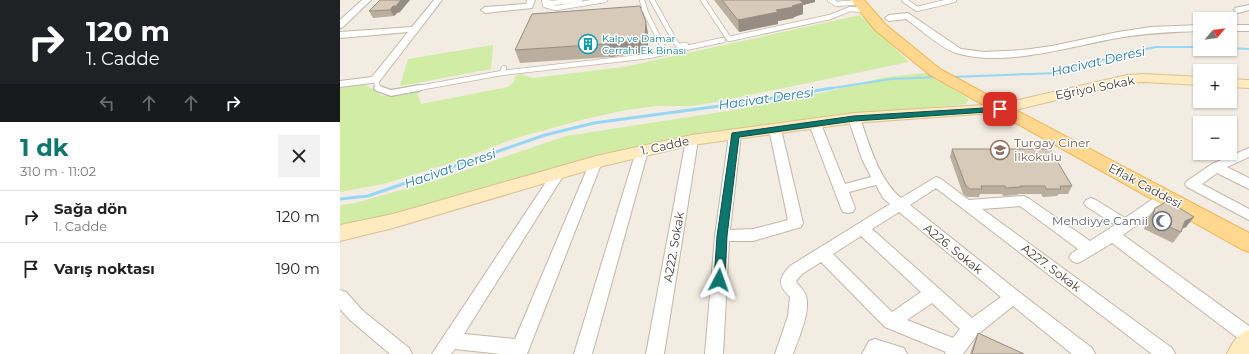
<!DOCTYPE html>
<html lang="tr">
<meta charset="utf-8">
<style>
:root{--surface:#fff;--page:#f2f2f2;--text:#222;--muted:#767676;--line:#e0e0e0;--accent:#0f766e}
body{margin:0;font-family:Montserrat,sans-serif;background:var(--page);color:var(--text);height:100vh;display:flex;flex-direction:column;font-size:15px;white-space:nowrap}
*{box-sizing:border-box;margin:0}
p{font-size:13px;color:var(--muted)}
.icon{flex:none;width:22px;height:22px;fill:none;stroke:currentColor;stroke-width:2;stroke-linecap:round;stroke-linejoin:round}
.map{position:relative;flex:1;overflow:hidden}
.drawer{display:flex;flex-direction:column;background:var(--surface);width:340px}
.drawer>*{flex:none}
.hud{background:#202124;color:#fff;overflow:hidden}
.needle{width:26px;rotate:61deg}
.buttons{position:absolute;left:853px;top:12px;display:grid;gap:8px}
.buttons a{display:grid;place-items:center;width:44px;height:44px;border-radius:0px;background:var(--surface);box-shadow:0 1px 3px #0004;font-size:20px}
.pin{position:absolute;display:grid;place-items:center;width:34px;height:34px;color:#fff;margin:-17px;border-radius:8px;box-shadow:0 2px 6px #0006}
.me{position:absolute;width:44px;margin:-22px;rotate:4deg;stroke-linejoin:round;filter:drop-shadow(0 0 3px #0008)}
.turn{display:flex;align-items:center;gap:14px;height:84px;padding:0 20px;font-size:18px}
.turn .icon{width:52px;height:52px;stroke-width:2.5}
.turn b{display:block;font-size:28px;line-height:34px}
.lanes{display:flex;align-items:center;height:38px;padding:0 20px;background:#0003;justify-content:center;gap:20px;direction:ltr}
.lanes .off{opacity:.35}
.round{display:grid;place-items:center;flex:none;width:42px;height:42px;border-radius:0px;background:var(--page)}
.headline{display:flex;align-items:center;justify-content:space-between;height:68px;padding:0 20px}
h1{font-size:24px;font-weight:700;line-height:30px;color:var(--accent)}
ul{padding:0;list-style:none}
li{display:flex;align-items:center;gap:12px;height:52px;padding:0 20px;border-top:1px solid var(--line)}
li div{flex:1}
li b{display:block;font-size:15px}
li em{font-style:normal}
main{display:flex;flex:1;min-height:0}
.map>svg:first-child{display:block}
.green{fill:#d1eca5}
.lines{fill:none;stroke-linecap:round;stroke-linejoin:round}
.stream-far1{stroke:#96d7f7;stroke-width:2}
.stream{stroke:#96d7f7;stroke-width:3}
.service-far1-casing{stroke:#c2b6a7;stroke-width:6}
.service-casing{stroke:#c2b6a7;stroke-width:8}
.minor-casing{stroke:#c2b6a7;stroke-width:2}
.secondary-casing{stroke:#dac18e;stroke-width:2}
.primary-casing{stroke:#efb553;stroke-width:2}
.service-far1{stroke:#fff;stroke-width:4.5}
.service{stroke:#fff;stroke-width:5.5}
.minor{fill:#fff;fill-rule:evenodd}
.secondary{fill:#ffebbf;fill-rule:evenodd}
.primary{fill:#ffd78e;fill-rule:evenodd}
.wall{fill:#baae9f}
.shaded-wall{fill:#978d82}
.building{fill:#d8cab9;stroke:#978d82}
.route{fill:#0f766e;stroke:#0a4d48}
.labels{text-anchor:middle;stroke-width:3;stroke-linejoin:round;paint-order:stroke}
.far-culture-label{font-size:10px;fill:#0d838f;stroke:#fff;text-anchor:start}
.street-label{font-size:12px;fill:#453c32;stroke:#fff}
.education-label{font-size:12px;fill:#785e54;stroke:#fff;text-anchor:start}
.worship-label{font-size:12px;fill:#5b616d;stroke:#fff;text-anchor:end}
.water-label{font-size:13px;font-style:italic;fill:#2079a9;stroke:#fff}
</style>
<main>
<section class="drawer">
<div class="hud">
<div class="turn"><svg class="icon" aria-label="right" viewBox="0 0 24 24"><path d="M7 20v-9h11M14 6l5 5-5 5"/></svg><div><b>120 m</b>1. Cadde</div></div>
<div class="lanes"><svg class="icon off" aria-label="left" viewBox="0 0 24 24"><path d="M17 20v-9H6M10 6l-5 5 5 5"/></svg><svg class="icon off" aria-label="ahead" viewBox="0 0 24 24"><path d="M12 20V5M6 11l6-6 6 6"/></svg><svg class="icon off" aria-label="ahead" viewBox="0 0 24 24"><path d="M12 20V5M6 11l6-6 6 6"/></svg><svg class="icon" aria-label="right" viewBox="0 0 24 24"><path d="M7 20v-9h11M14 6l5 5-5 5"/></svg></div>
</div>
<div class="headline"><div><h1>1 dk</h1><p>310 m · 11:02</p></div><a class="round"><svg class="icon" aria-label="close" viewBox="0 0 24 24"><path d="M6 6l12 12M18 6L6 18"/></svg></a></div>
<ul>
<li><svg class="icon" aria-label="right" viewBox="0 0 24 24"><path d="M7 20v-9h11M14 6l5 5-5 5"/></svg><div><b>Sağa dön</b><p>1. Cadde</p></div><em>120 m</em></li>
<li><svg class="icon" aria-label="arrive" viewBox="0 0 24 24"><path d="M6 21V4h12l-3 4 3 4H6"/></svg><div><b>Varış noktası</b></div><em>190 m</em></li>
</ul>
</section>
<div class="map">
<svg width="909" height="354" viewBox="0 0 909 354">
<rect width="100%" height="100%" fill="#f3ece2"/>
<g class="green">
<path d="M520,15L569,62L371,103L349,106H316L286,110L245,119L176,138L114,162L43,184L0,192V88L26,85L42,96L77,91L81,104L168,87L174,82L175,77L179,74L193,78L284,67Z"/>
<path d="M153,45L151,69L60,86L68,59Z"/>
<path d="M587,73L629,99L626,104L441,122L335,140L60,214L0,226V205L15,203L100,179L226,136L394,110L485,92L546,77Z"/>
</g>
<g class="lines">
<g class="stream-far1">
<path d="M890,48L909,49"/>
<path d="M611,77L719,73L782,54L816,47H860"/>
<path d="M486,89L551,79L597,77"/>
</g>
<path class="stream" d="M0,199L28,196L205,135L254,123L402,103L492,88"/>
<defs>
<g id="service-far1">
<path d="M204,0L205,5L216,8L265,0"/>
<path d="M302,0L306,13L326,53"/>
<path d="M312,0L336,43L339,46L346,45"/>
<path d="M363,0L389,39L490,17L510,9L525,10"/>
<path d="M490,0L497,4L519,2"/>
<path d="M564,0L577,9L614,0"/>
<path d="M206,2L213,3L240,0"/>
<path d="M294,11L305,10"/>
<path d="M162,73L309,56L383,40"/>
<path d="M35,80L39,89"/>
<path d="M73,89L162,73L164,68"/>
</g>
<path id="service" d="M37,88L51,93L79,88"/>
<g id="minor">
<path d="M22,0H31L3,27L0,28V20Z"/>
<path d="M94,0H102L39,82L0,87V81L32,77L68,32L0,38V32L72,27Z"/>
<path d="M187,0H195L192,8L145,13L141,10L145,7L186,4Z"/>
<path d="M909,5V10L898,13L894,10L895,8Z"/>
<path d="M568,13L621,49L644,52L683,50L712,46L778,32L811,27L860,25V31C832,32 805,33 778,38C731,46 664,68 616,53C602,49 579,28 566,19L549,21L545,18L549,15Z"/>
<rect x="890" y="25" width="19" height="6"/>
<path d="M514,115L518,116L520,118C529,144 539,180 561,198L596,177L601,179L629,200L683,196L688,198L750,241L775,225L746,206L744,203L746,200L751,198L756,200L785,218L820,194L825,192L830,194L832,197L830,200L783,235L909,326V344L903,342L772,243L742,261L737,263L732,261L729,257L732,253L738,249L680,206L642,209L832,348L835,354H812L596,188L570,205L679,292L752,348L755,354H732L673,306L637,335L623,354H605L606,352L545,327L481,262L462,274L456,281C458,286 464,289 466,296C471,312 458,339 453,354H435L448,316L450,297C437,284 439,278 450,266L550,204L543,198L536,185L509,192L515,208L513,212L508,213L503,212L501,208L469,124L471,122H479L481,124L505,184L531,177L522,159L508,118L510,116ZM559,212L661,297L632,318L532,229ZM521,236L581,292L552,312L493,254ZM592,303L620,329L613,338L567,320Z"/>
<path d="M435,125L439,126L441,129L463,223L461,227L413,241H389L383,354H365L375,236L389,135L391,132H399L401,135L390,230L413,229L448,220L429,129L431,126Z"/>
<path d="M352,136L356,137L358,140L324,354H306L346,140L348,137Z"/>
<path d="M302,147L306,148L308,151L252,354H234L296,151L298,148Z"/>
<path d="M909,148V157L887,167L909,178V189L877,173L862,184L909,209V220L847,187L845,184L847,181L872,164Z"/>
<path d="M256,158L260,159L262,162L187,354H161L115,349L111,354H92L214,170L219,169L224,170L225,173L124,334L175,339L250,162L252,159Z"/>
<path d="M0,290L6,292L22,310L69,348L72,354H50L10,320L0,309Z"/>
<path d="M535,339L564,348L567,354H522L529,341Z"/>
</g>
<g id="secondary">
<path d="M804,74L860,77V85L804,82L787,83L675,110L670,108L667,105L670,102L787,75Z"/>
<path d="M890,79L909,80V88L890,87Z"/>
<path d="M660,104L665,106L668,109L665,112L514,123L352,145L259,167L53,228L0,241V225L53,214L256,156L352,135L514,113Z"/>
<path d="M909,330V354H887C892,343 897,334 909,330Z"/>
</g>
<path id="primary" d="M511,0H524L546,25L600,69L655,99L909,233V252L901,249L590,75L536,31Z"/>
</defs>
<use href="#service-far1" class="service-far1-casing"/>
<use href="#service" class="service-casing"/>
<use href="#minor" class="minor-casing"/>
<use href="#secondary" class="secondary-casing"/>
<use href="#primary" class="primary-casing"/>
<use href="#service-far1" class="service-far1"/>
<use href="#service" class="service"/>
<use href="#minor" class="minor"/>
<use href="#secondary" class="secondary"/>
<use href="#primary" class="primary"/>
</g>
<g class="wall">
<path d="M40,0L60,12L57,13L54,16L33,18L29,11Z"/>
<path d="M374,0H475V2L463,5V14L454,17V18L438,21V24L399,32Z"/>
<path d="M306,22L308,34V52L270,57L180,63L175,50Z"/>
<path d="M612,149L732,186L728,194H719L717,196L703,197L701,194H678L677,195L663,196L662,194H640L639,197H627L623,194L610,157Z"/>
<path d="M815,208L846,227L842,229L841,232L833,243L804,229L807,219Z"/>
<path d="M638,333L684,354H630L634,343Z"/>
</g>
<g class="shaded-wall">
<path d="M61,0H70L60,12L57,13L54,16L50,10L53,6Z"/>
<path d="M455,0H475V2L463,5V14L454,17V18L438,21V24L399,32L398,20L436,10Z"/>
<path d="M306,22L308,34V52L270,57L266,44Z"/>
<path d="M854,217L846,227L836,231L845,221Z"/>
</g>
<g class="building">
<path d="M40,0H61L56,6H53L50,10L29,11Z"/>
<path d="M382,0H460L463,3L452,6L454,7L436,10L438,12L398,20Z"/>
<path d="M300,6L306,22L305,40L266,44L175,50L192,14Z"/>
<path d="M612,149H710L732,186H720L721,189H706L705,186H680L681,187L666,188L665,186H641L642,189H630L626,186Z"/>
<path d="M828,201L854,217L845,221L841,232L812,219L815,208Z"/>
<path d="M638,333L684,354H632Z"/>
</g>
<path class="route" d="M660,107L664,109L662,111L514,121L399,137L387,236L385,280L383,284L379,285L375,284L374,280L377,236L392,133L514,116Z"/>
<defs>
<symbol id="building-ring" viewBox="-11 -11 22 22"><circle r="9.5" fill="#fff" stroke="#0f9aa8" stroke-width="1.5"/><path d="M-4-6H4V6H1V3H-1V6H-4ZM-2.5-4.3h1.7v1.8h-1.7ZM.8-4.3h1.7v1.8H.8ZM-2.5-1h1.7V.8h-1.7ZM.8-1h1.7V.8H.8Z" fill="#0f9aa8"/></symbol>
<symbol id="school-ring" viewBox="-11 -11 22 22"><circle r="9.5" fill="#fff" stroke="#8d6e63" stroke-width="1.5"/><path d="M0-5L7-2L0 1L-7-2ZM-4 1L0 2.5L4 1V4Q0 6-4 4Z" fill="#8d6e63"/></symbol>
<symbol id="mosque-ring" viewBox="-11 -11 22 22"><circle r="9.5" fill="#fff" stroke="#6b7280" stroke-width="1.5"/><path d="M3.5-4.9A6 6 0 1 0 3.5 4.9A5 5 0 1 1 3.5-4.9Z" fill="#6b7280"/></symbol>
</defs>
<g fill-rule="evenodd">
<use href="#building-ring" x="237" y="33" width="22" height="22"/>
<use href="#school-ring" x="649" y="139" width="22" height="22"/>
<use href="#mosque-ring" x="811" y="210" width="22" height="22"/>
</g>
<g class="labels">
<g class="far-culture-label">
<text x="262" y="42">Kalp ve Damar<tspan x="262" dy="12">Cerrahi Ek Binası</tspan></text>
</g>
<g class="street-label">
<text transform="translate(755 88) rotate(-11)" y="4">Eğriyol Sokak</text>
<text transform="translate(325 146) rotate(-12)" y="4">1. Cadde</text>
<text transform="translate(805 186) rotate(28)" y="4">Eflak Caddesi</text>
<text transform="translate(334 247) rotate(-80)" y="4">A222. Sokak</text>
<text transform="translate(613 249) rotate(39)" y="4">A226. Sokak</text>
<text transform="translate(711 268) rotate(37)" y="4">A227. Sokak</text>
</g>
<g class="education-label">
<text x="674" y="147">Turgay Ciner<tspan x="674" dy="14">İlkokulu</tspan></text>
</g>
<g class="worship-label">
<text x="808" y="225">Mehdiyye Camii</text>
</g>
<g class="water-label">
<text transform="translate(758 61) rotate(-13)" y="5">Hacivat Deresi</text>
<text transform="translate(426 98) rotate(-8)" y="5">Hacivat Deresi</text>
<text transform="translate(110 168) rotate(-19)" y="5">Hacivat Deresi</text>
</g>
</g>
</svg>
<div class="buttons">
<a><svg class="needle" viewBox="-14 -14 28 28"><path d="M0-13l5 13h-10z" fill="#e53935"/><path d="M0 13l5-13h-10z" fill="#767676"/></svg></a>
<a>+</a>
<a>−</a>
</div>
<div class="pin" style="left:660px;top:109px;background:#d93025"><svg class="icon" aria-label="arrive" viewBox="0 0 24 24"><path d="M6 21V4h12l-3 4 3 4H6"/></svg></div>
<svg class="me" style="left:379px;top:280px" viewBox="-20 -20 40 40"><path d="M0-17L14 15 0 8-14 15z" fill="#0f766e" stroke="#fff" stroke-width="4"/></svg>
</div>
</main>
